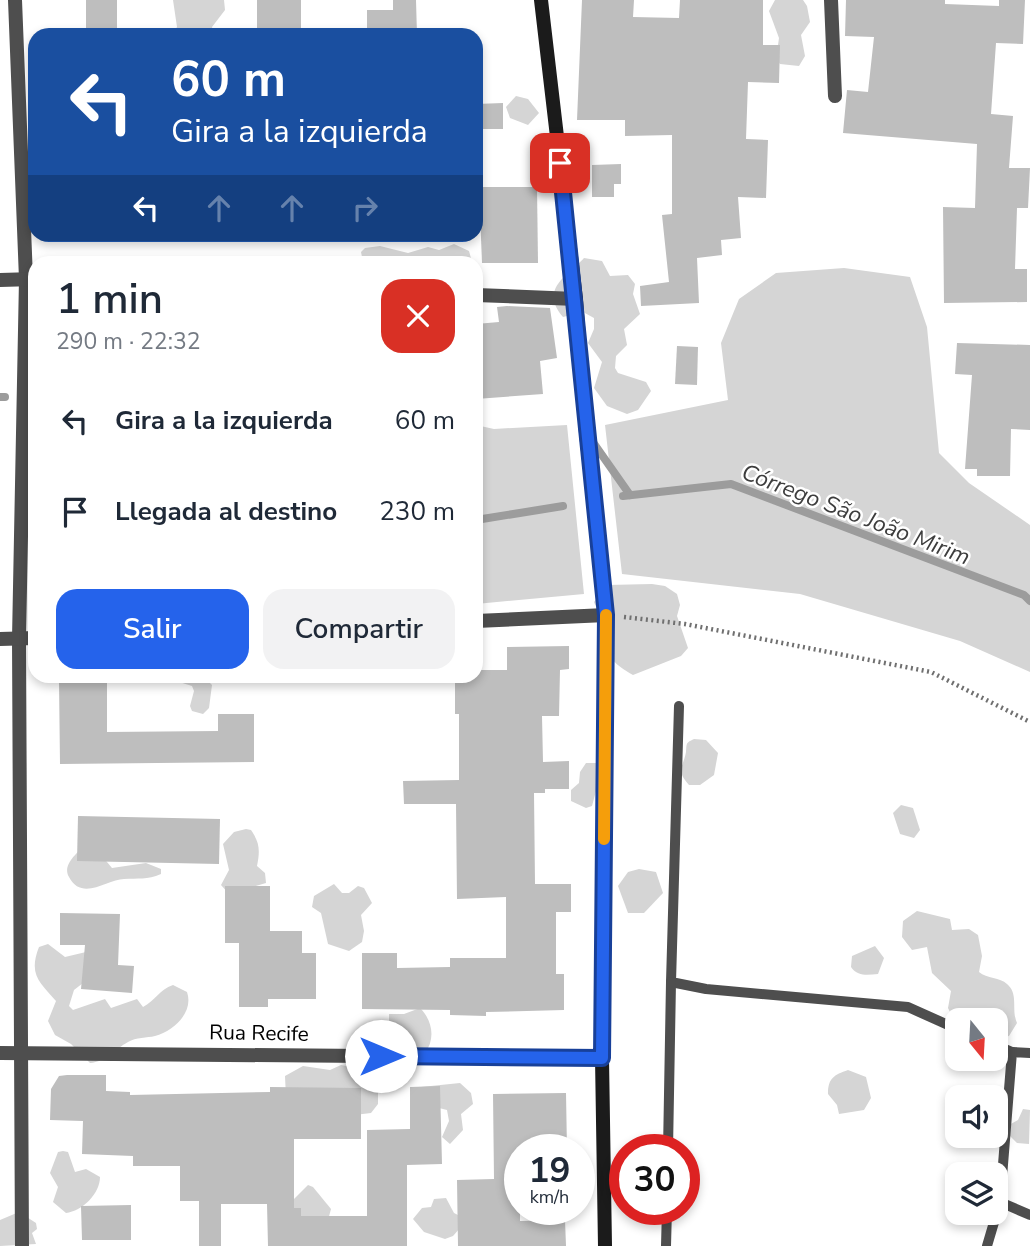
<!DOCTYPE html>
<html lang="es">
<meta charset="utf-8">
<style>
:root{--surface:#fff;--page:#f2f2f3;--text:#1f2937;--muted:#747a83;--accent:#2563eb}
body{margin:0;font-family:"Nunito Sans",sans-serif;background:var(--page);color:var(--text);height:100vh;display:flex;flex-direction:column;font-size:26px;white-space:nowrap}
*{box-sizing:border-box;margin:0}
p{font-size:23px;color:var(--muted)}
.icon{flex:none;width:38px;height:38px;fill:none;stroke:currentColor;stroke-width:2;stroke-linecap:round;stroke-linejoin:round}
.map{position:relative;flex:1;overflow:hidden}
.side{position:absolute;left:28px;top:256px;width:455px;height:427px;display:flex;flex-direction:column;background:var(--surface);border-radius:21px;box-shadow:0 4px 10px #0003}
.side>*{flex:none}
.banner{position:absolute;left:28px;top:28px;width:455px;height:214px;border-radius:21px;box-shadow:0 4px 10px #0003;background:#1a4fa0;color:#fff;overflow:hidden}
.needle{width:46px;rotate:162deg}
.buttons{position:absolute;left:945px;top:1008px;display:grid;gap:14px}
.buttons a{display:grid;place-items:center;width:63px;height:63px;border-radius:14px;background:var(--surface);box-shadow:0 4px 10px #0003;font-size:35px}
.speed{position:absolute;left:504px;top:1134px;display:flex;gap:14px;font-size:35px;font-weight:700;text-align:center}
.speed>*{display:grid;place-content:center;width:91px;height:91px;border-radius:50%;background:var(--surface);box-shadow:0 4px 10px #0003;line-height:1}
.speed small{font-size:18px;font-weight:400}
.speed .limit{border:10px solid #d22;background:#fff;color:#111}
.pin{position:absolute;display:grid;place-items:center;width:60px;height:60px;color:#fff;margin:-30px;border-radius:14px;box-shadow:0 4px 10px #0006}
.me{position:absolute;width:77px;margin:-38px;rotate:90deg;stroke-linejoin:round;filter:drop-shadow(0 0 5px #0008)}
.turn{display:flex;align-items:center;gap:24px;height:147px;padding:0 28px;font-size:32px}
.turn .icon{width:91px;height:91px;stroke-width:2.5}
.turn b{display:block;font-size:49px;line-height:60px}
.lanes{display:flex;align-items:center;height:66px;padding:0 28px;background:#0003;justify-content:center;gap:35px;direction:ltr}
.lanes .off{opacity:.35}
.round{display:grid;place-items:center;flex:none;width:74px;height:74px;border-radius:21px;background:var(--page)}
.head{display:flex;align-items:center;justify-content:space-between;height:119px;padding:0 28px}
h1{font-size:42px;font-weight:600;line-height:52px}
.primary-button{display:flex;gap:14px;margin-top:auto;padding:14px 28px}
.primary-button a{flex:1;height:80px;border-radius:21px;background:var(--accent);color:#fff;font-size:28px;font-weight:600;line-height:80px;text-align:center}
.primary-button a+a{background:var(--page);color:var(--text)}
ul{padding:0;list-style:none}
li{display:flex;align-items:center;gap:21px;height:91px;padding:0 28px}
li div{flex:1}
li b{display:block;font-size:26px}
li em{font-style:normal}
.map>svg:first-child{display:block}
.green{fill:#d5d5d5}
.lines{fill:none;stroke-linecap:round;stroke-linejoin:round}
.stream{stroke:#9c9c9c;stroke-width:8}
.building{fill:#bebebe}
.path{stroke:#707070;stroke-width:4.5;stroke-dasharray:2 3.5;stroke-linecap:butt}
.service{stroke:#4e4e4e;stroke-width:10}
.minor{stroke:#4e4e4e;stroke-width:14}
.secondary{stroke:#1b1b1b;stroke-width:14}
.route-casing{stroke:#184099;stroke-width:18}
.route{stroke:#2563eb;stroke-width:12}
.slow{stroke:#f59e0b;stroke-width:12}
.labels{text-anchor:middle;stroke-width:5;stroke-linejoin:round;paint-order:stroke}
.street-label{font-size:21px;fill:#000;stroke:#fff}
.water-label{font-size:23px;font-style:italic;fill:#3d3d3d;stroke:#fff}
</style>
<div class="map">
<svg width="1030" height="1246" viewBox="0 0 1030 1246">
<rect width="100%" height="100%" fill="#fff"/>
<g class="green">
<path d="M173,0H224L225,10L212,27L214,35H172L177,27Z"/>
<path d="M775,0H803L807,6L810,22L801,35L805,56L799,66L780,64L776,59L779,38L769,11Z"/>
<path d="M516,96L528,99L539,113L528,125L510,118L506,107Z"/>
<path d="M454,244L469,251L472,262H363L361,252L365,248L380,246L408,253L428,247L439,250Z"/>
<path d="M584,258L602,261L610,276L628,275L635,284L633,294L640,314L624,329L627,345L616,356L615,368L618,373L646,382L651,391L638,410L627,414L607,406L594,388L602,362L588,343L594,329V318L583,312L563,317C539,288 568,276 584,258Z"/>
<path d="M844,268L910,277L927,327L939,453L969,483L1030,525V672L960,641L800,594L622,574L605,425L728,400L721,343L739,299L776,273Z"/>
<path d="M476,425L494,429L567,425L584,594L476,604Z"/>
<path d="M652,584L665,586L677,594L680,605L677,616L688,648L681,656L633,675C595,653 614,648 603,617C601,612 596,608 594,602L607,585Z"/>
<path d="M172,677L203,676L212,685L209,708L203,714L192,711L190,706L194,691L192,686L176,681Z"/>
<path d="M694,739L706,740L718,753L714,775L700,785H689C675,769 683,769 686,752C687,744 685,743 694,739Z"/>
<path d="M586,763H598L604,782L596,791L592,806L586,808L571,801V790L579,783L580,772Z"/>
<path d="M901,805L913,808L920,830L914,838L900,834L893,813Z"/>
<path d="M246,829L251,830C260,843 260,851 257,866L265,873L266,883L229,894L221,885L229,870L223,844L234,832Z"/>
<path d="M81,849L97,850L112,868L146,863L161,869V874C147,880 138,878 124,879C108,879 82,902 69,877C63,866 73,857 81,849Z"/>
<path d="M639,869L656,872L663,893L644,913H628L618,886L628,872Z"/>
<path d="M334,884L342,893H349L358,886L364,888L372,903L361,915L364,931L362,942L349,951L328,944L321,913L312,907L314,896Z"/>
<path d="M917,911L950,919L952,930L969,929L978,935L982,956L979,972C987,979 1000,977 1007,984C1019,994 1011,1010 1017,1023L1009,1036L996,1039V1020L955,1022L948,1008L951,991L932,973L927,947L912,950L902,937L903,921Z"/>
<path d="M48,944L65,957L86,952L83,983L74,990L69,1006L73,1010L105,999L111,1008L137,999L143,1007C156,1000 159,990 173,985L187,992C194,1012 174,1031 155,1036C147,1038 136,1037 128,1042C115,1049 106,1062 90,1063L71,1044L55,1035L48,1021L56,1001C40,982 28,975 39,947Z"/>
<path d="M875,946L884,958L878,974C868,975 858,977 851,967L852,956Z"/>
<path d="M420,1008C432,1020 436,1038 425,1053L385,1060L381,1065L376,1064L364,1052L363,1036L389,1026V1014H404Z"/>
<path d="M341,1065L374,1071L378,1075V1104L371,1113L346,1116L286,1098L285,1076L303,1066L330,1070Z"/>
<path d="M848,1070L866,1077L871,1098L864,1110L839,1114L837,1105L828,1094C828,1078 834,1075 848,1070Z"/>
<path d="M460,1083L471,1093L473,1104L461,1114L463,1130L450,1144L442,1137L449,1121L447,1110L439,1108L421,1087Z"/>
<path d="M1023,1109L1030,1110L1029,1144L1017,1143L1010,1136L1009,1125L1018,1120Z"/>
<path d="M63,1151L68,1152L75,1172L86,1169L100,1177C100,1194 82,1211 66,1213L53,1202L58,1187L50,1173L58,1152Z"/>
<path d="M308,1185L313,1187L331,1209L321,1246L289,1204Z"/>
<path d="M446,1198L454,1213L460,1216V1228L453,1236L445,1239L424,1232L413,1219L422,1208L431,1207L434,1199Z"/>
<path d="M19,1212L36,1223L37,1229L32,1233L36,1244L0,1246V1220Z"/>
</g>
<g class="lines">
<g class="stream">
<path d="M0,397H5"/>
<path d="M590,438L630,495"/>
<path d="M623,496L731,484L1024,595L1030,601"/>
<path d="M476,520L563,506"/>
</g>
</g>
<g class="building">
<rect x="86" y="0" width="31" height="35"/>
<rect x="257" y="0" width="44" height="35"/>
<path d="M393,0H416L417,35H367V10H393Z"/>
<path d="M582,0H634L633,17L679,18L680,0H763V45H780L779,83L748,82L746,139L768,140L766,198L738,197L741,238L721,240L722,255L697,258L699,303L641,306L640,286L669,282L662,215L672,214V135L625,136V120H577Z"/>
<path d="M846,0H945V4L999,6V0H1025L1023,44L996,43L991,114L1013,116L1009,168H1030L1028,208H1017L1015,269H1027V302L944,303L943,207L975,208L977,144L843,133L847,90L868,92L874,37L845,36Z"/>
<path d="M503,103V129H476V104Z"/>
<path d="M621,164V184H614V197H592V165Z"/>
<path d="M479,187H537L538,263H482Z"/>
<path d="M507,306L550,308L557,358L540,361L543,394L476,399V324L499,322L497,307Z"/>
<path d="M957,343L1030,345V430L1011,429L1010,476H977V469H965L972,375L955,374Z"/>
<path d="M677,346L698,347L697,385L675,384Z"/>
<path d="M569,646V669L560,670L559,716H542L543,762L569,761V789H545V793H534L535,884H571V912H556V974H564V1010L486,1012V1016L450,1015V1010L362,1009V953H397V968L450,967V958H506V897L457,899L456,804H404L403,781L459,780V714H455V676H476V670H507V647Z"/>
<path d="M59,681H107V732L218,731V714H254V762L60,764Z"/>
<path d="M78,816L220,819L219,864L77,861Z"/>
<path d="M225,886H270V931H302V953H316V999H268V1007H239V943H225Z"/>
<path d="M60,913L120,914L118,965L134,966L132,993L81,989L85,945H60Z"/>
<path d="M67,1075H106V1091L130,1092V1095L270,1092V1087L361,1088V1139H294V1208H301V1216H367V1130L410,1129V1087L440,1086L442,1164L407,1165V1246H268L267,1204H221V1246H199V1201H180V1166H133V1156L82,1154L83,1121L50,1120L51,1089L59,1076Z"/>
<path d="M566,1093L567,1150H520V1221L565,1220L566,1246H458L457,1180L494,1179L493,1094Z"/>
<path d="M131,1205V1240H82L81,1206Z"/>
</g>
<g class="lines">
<path class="path" d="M624,617L685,624L931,672L1030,722"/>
<g class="service">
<path d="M679,706L671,982L706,989L908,1007L957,1029"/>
<path d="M996,1045L1012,1052"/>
<path d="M668,1150L671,982"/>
<path d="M1000,1202L1030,1215"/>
<path d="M666,1246L667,1209"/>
<path d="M987,1246L1000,1202L1012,1052L1030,1053"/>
</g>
<g class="minor">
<path d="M15,0L26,279L19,639L22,1246"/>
<path d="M831,0L835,96"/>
<path d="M0,280L34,279"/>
<path d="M476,295L576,299"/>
<path d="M476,621L606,615"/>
<path d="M0,639L35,638"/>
<path d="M0,1053L602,1058"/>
</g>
<path class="secondary" d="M541,0L576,299L586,433L606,615L602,1058L605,1246"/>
</g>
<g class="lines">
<defs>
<path id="route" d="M381,1056L602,1058L606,615L560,163"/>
</defs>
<use href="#route" class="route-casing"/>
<use href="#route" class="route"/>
<path class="slow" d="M604,839L606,615"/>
</g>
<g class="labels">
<g class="street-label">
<text transform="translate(259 1033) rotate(1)" y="7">Rua Recife</text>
</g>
<g class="water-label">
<text transform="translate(856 514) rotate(21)" y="8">Córrego São João Mirim</text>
</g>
</g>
</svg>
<div class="buttons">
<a><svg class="needle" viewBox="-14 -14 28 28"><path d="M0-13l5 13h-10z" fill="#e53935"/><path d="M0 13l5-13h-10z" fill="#747a83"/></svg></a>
<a><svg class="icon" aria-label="sound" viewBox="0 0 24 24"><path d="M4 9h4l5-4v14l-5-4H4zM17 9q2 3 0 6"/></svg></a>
<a><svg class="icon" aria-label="layers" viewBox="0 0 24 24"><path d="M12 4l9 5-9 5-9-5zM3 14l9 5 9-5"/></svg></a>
</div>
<div class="speed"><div>19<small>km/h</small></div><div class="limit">30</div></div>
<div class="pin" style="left:560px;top:163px;background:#d93025"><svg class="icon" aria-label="arrive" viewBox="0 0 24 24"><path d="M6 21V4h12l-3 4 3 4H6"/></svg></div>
<svg class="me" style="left:381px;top:1056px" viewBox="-20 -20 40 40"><circle r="19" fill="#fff"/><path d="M0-13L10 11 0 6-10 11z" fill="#2563eb"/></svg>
<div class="banner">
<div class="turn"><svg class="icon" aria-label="left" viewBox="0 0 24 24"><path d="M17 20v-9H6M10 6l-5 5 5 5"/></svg><div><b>60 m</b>Gira a la izquierda</div></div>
<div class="lanes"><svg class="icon" aria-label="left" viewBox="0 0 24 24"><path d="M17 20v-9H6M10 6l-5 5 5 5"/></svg><svg class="icon off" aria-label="ahead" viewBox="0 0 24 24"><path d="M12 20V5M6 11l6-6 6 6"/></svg><svg class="icon off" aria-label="ahead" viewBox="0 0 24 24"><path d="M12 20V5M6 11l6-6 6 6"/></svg><svg class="icon off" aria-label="right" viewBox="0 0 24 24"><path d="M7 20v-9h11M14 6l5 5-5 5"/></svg></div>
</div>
<section class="side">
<div class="head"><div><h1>1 min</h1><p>290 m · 22:32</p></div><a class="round" style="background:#d93025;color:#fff"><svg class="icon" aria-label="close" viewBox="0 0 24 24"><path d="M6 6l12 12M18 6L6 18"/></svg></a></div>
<ul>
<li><svg class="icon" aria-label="left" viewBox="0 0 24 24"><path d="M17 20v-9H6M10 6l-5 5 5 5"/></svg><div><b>Gira a la izquierda</b></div><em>60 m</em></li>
<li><svg class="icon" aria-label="arrive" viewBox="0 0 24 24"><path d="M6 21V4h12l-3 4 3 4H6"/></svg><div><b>Llegada al destino</b></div><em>230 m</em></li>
</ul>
<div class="primary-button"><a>Salir</a><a>Compartir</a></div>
</section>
</div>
